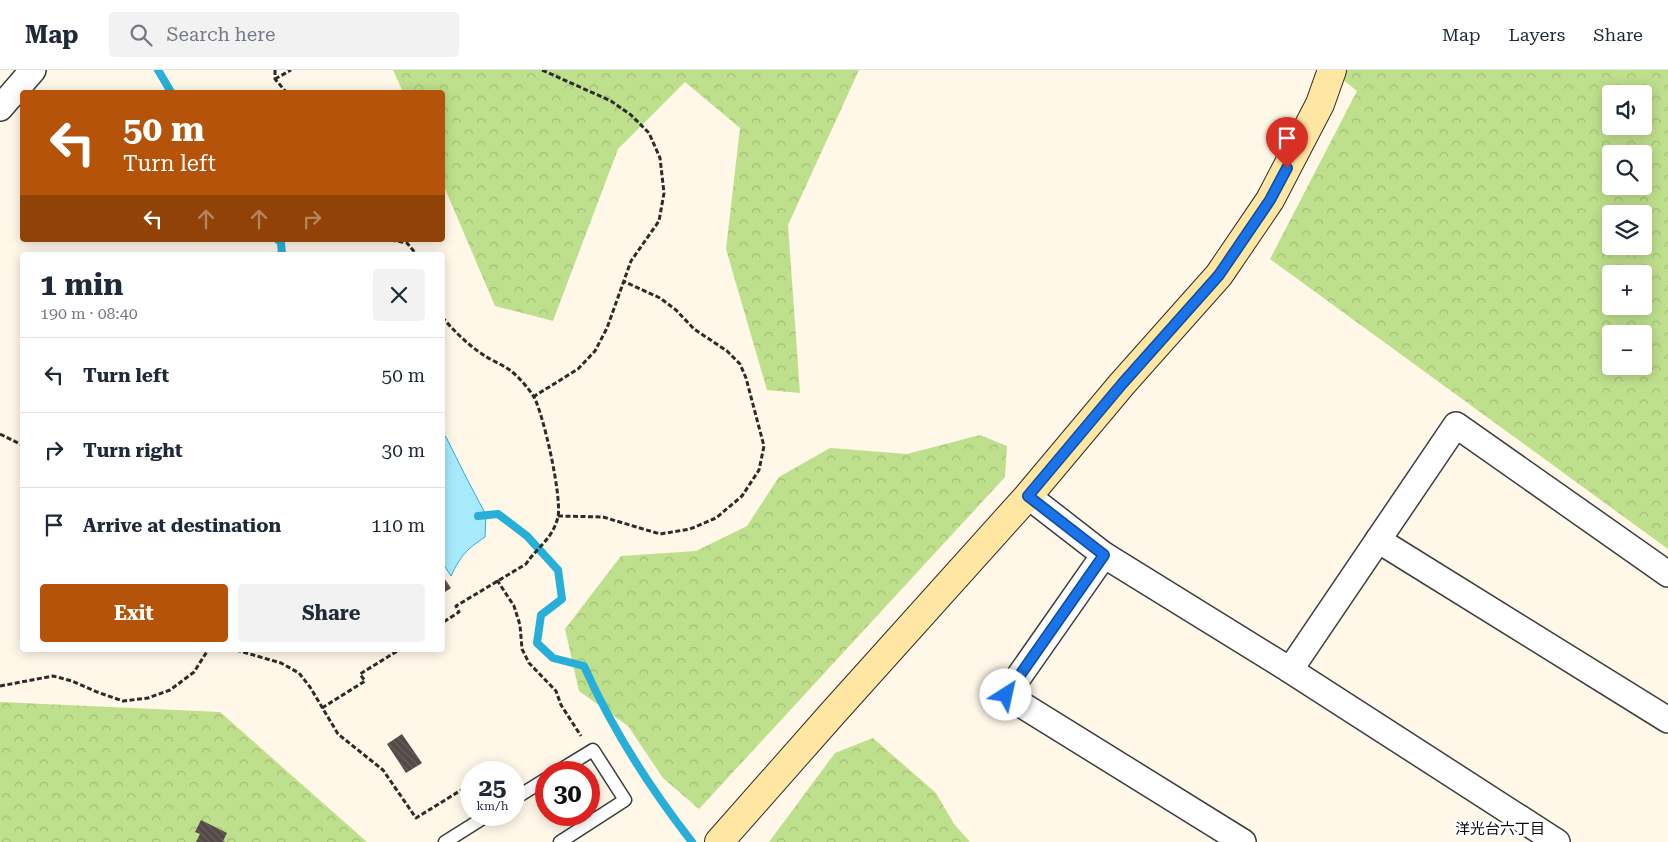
<!DOCTYPE html>
<meta charset="utf-8">
<style>
:root{--surface:#fff;--page:#f2f2f3;--text:#1f2937;--muted:#747a83;--line:#e0e1e3;--accent:#b45309}
body{margin:0;font-family:"Roboto Serif","Noto Sans JP",serif;background:var(--page);color:var(--text);height:100vh;display:flex;flex-direction:column;font-size:19px;white-space:nowrap}
*{box-sizing:border-box;margin:0}
p{font-size:16px;color:var(--muted)}
.icon{flex:none;width:28px;height:28px;fill:none;stroke:currentColor;stroke-width:2;stroke-linecap:round;stroke-linejoin:round}
.map{position:relative;flex:1;overflow:hidden}
.sheet{position:absolute;left:20px;top:182px;width:425px;height:400px;display:flex;flex-direction:column;background:var(--surface);border-radius:5px;box-shadow:0 2px 12px #0003}
.sheet>*{flex:none}
.banner{position:absolute;left:20px;top:20px;width:425px;height:152px;border-radius:5px;box-shadow:0 2px 12px #0003;background:#b45309;color:#fff;overflow:hidden}
.tools{position:absolute;left:1602px;top:15px;display:grid;gap:10px}
.tools a{display:grid;place-items:center;width:50px;height:50px;border-radius:5px;background:var(--surface);box-shadow:0 2px 12px #0003;font-size:25px}
.speed{position:absolute;left:460px;top:691px;display:flex;gap:10px;font-size:25px;font-weight:700;text-align:center}
.speed>*{display:grid;place-content:center;width:65px;height:65px;border-radius:50%;background:var(--surface);box-shadow:0 2px 12px #0003;line-height:1}
.speed small{font-size:12px;font-weight:400}
.speed .limit{border:8px solid #d22;background:#fff;color:#111}
.pin{position:absolute;display:grid;place-items:center;width:42px;height:42px;color:#fff;margin:-51px -21px;border-radius:50% 50% 50% 0;rotate:-45deg;box-shadow:0 0 5px #0007}
.pin .icon{rotate:45deg}
.me{position:absolute;width:55px;margin:-28px;rotate:35deg;stroke-linejoin:round;filter:drop-shadow(0 0 4px #0008)}
.turn{display:flex;align-items:center;gap:18px;height:105px;padding:0 20px;font-size:22px}
.turn .icon{width:65px;height:65px;stroke-width:2.5}
.turn b{display:block;font-size:35px;line-height:42px}
.lanes{display:flex;align-items:center;height:48px;padding:0 20px;background:#0003;justify-content:center;gap:25px;direction:ltr}
.lanes .off{opacity:.35}
.round{display:grid;place-items:center;flex:none;width:52px;height:52px;border-radius:5px;background:var(--page)}
.head{display:flex;align-items:center;justify-content:space-between;height:85px;padding:0 20px}
h1{font-size:30px;font-weight:700;line-height:38px}
.cta{display:flex;gap:10px;margin-top:auto;padding:10px 20px}
.cta a{flex:1;height:58px;border-radius:5px;background:var(--accent);color:#fff;font-size:20px;font-weight:700;line-height:58px;text-align:center}
.cta a+a{background:var(--page);color:var(--text)}
ul{padding:0;list-style:none}
li{display:flex;align-items:center;gap:15px;height:75px;padding:0 20px;border-top:1px solid var(--line)}
li div{flex:1}
li b{display:block;font-size:19px}
li em{font-style:normal}
header{display:flex;align-items:center;gap:30px;box-sizing:border-box;height:70px;padding:0 25px;background:var(--surface);border-bottom:1px solid var(--line)}
header strong{font-size:24px}
nav{display:flex;gap:28px;margin-inline-start:auto;font-size:18px}
.search{width:350px;height:45px;background:var(--page);display:flex;align-items:center;gap:12px;box-sizing:border-box;padding:0 18px;border-radius:5px;color:var(--muted);font-size:19px}
.map>svg:first-child{display:block}
.forest{fill:url(#forest-crowns);fill-rule:evenodd}
.water{fill:#a7eafc;stroke:#27afd9}
.lines{fill:none;stroke-linecap:round;stroke-linejoin:round}
.stream{stroke:#27afd9;stroke-width:8}
.building{fill:url(#building-back-hatch)}
.lane-casing{stroke:#3d3d3d;stroke-width:15}
.street-casing{stroke:#3d3d3d;stroke-width:28}
.secondary-casing{stroke:#2c2c2c;stroke-width:30}
.path{stroke:#2c2c2c;stroke-width:3;stroke-dasharray:5 2.5;stroke-linecap:butt}
.lane{stroke:#fff;stroke-width:12}
.street{stroke:#fff;stroke-width:25}
.secondary{stroke:#ffe6a3;stroke-width:28}
.route-casing{stroke:#114b97;stroke-width:12}
.route{stroke:#1a73e8;stroke-width:9}
.labels{text-anchor:middle;stroke-width:5;stroke-linejoin:round;paint-order:stroke}
.neighbourhood-label{font-size:15px;fill:#0a0a0a;stroke:#fff}
</style>
<header>
<strong>Map</strong>
<div class="search"><svg class="icon" aria-label="search" viewBox="0 0 24 24"><circle cx="10" cy="10" r="6"/><path d="M15 15l6 6"/></svg>Search here</div>
<nav><a>Map</a><a>Layers</a><a>Share</a></nav>
</header>
<div class="map">
<svg width="1668" height="772" viewBox="0 0 1668 772">
<defs>
<pattern id="forest-crowns" width="20" height="18" patternUnits="userSpaceOnUse" patternTransform="scale(1.25)"><rect width="20" height="18" fill="#bedf8c"/><path d="M2 6a3 3 0 1 1 6 0M12 15a3 3 0 1 1 6 0" fill="none" stroke="#a2be77"/></pattern>
<pattern id="building-back-hatch" width="6" height="6" patternUnits="userSpaceOnUse" patternTransform="scale(1.25)"><rect width="6" height="6" fill="#544946"/><path d="M-1 5l2 2M0 0l6 6M5-1l2 2" fill="none" stroke="#685f5c"/></pattern>
</defs>
<rect width="100%" height="100%" fill="#fff7e8"/>
<g class="forest">
<path d="M393,0H859L788,155L800,323L767,320L726,179L740,58L685,12L618,79L553,251L495,236L443,114L442,22H403Z"/>
<path d="M1331,0H1668V479L1270,189L1357,21ZM1611,24H1644V56H1611ZM1611,84H1644V116H1611ZM1611,144H1644V176H1611ZM1611,204H1644V236H1611ZM1611,264H1644V296H1611Z"/>
<path d="M980,365L1007,376L1005,407L699,739L663,708L628,656L579,621L565,559L621,486L696,481L747,456L779,407L830,378L907,384Z"/>
<path d="M0,632L220,642L367,772H0Z"/>
<path d="M873,668L936,723L954,754L970,772H769L835,683Z"/>
</g>
<path class="water" d="M443,364L446,367L466,407L486,445L485,467C467,479 461,485 451,506L444,495L443,496Z"/>
<g class="lines">
<g class="stream">
<path d="M158,0L171,22"/>
<path d="M278,170L281,172L282,185"/>
<path d="M478,446L498,444L527,466L558,500L562,529L541,545L537,573L553,588L584,596C612,659 650,718 692,772"/>
</g>
</g>
<g class="building">
<path d="M442,505L451,518L442,524Z"/>
<path d="M402,664L422,693L406,703L387,674Z"/>
<path d="M201,750L227,763L223,771L226,772H196L200,764L195,762Z"/>
</g>
<g class="lines">
<defs>
<g id="lane">
<path d="M557,702L593,680L625,730L560,772"/>
<path d="M514,729L546,709"/>
<path d="M445,772L488,745"/>
</g>
<g id="street">
<path d="M0,38L33,0"/>
<path d="M1028,426L1104,485L1290,600L1557,772"/>
<path d="M1378,470L1668,650"/>
<path d="M1104,485L1006,625L1243,772"/>
<path d="M1290,600L1456,355L1668,504"/>
</g>
<path id="secondary" d="M719,772L832,644L1028,426L1122,314L1219,205L1270,130L1320,34L1332,0"/>
</defs>
<use href="#lane" class="lane-casing"/>
<use href="#street" class="street-casing"/>
<use href="#secondary" class="secondary-casing"/>
<g class="path">
<path d="M275,0V9L286,22"/>
<path d="M275,9L291,0"/>
<path d="M391,170L407,173L417,185"/>
<path d="M442,247C455,262 468,275 485,286C493,291 503,295 511,301C519,307 529,319 534,327C544,346 562,427 558,447C552,470 538,476 526,494L456,536L459,542L442,553"/>
<path d="M533,327L578,299L595,281L607,258L631,191L659,151L664,123L660,88L649,63L631,45L611,31L542,0"/>
<path d="M0,364L22,375"/>
<path d="M558,446L603,447L660,464L690,459L716,448L742,426L759,400L764,376L746,308L740,294L727,281L694,259L676,240L660,228L623,211"/>
<path d="M497,510L514,536L520,555L522,579L529,593L556,621L561,635L581,666"/>
<path d="M236,580L281,593L299,603L310,617L338,664L383,700L416,748L471,714"/>
<path d="M0,616L53,606L72,611L97,622L123,631L148,628L170,620L194,602L208,580"/>
<path d="M322,638L365,611L360,604L399,580"/>
</g>
<use href="#lane" class="lane"/>
<use href="#street" class="street"/>
<use href="#secondary" class="secondary"/>
</g>
<g class="lines">
<defs>
<path id="route" d="M1006,625L1104,485L1028,426L1122,314L1219,205L1270,130L1287,98"/>
</defs>
<use href="#route" class="route-casing"/>
<use href="#route" class="route"/>
</g>
<g class="labels">
<g class="neighbourhood-label">
<text x="1500" y="764">洋光台六丁目</text>
</g>
</g>
</svg>
<div class="tools">
<a><svg class="icon" aria-label="sound" viewBox="0 0 24 24"><path d="M4 9h4l5-4v14l-5-4H4zM17 9q2 3 0 6"/></svg></a>
<a><svg class="icon" aria-label="search" viewBox="0 0 24 24"><circle cx="10" cy="10" r="6"/><path d="M15 15l6 6"/></svg></a>
<a><svg class="icon" aria-label="layers" viewBox="0 0 24 24"><path d="M12 4l9 5-9 5-9-5zM3 14l9 5 9-5"/></svg></a>
<a>+</a>
<a>−</a>
</div>
<div class="speed"><div>25<small>km/h</small></div><div class="limit">30</div></div>
<div class="pin" style="left:1287px;top:98px;background:#d93025"><svg class="icon" aria-label="arrive" viewBox="0 0 24 24"><path d="M6 21V4h12l-3 4 3 4H6"/></svg></div>
<svg class="me" style="left:1006px;top:625px" viewBox="-20 -20 40 40"><circle r="19" fill="#fff"/><path d="M0-13L10 11 0 6-10 11z" fill="#1a73e8"/></svg>
<div class="banner">
<div class="turn"><svg class="icon" aria-label="left" viewBox="0 0 24 24"><path d="M17 20v-9H6M10 6l-5 5 5 5"/></svg><div><b>50 m</b>Turn left</div></div>
<div class="lanes"><svg class="icon" aria-label="left" viewBox="0 0 24 24"><path d="M17 20v-9H6M10 6l-5 5 5 5"/></svg><svg class="icon off" aria-label="ahead" viewBox="0 0 24 24"><path d="M12 20V5M6 11l6-6 6 6"/></svg><svg class="icon off" aria-label="ahead" viewBox="0 0 24 24"><path d="M12 20V5M6 11l6-6 6 6"/></svg><svg class="icon off" aria-label="right" viewBox="0 0 24 24"><path d="M7 20v-9h11M14 6l5 5-5 5"/></svg></div>
</div>
<section class="sheet">
<div class="head"><div><h1>1 min</h1><p>190 m · 08:40</p></div><a class="round"><svg class="icon" aria-label="close" viewBox="0 0 24 24"><path d="M6 6l12 12M18 6L6 18"/></svg></a></div>
<ul>
<li><svg class="icon" aria-label="left" viewBox="0 0 24 24"><path d="M17 20v-9H6M10 6l-5 5 5 5"/></svg><div><b>Turn left</b></div><em>50 m</em></li>
<li><svg class="icon" aria-label="right" viewBox="0 0 24 24"><path d="M7 20v-9h11M14 6l5 5-5 5"/></svg><div><b>Turn right</b></div><em>30 m</em></li>
<li><svg class="icon" aria-label="arrive" viewBox="0 0 24 24"><path d="M6 21V4h12l-3 4 3 4H6"/></svg><div><b>Arrive at destination</b></div><em>110 m</em></li>
</ul>
<div class="cta"><a>Exit</a><a>Share</a></div>
</section>
</div>
